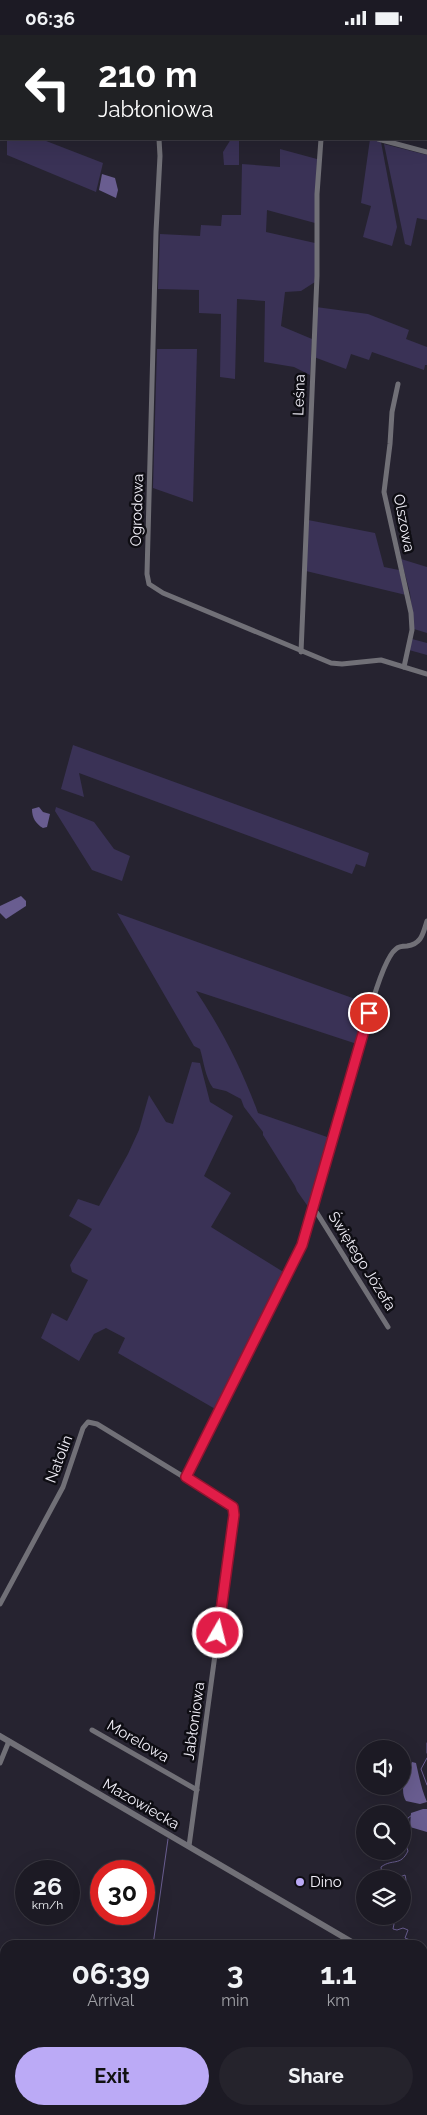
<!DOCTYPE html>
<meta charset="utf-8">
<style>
:root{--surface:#1c1a24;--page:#25232c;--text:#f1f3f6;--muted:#a0a1a6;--line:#3a3841;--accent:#bbaaf6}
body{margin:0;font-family:Raleway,sans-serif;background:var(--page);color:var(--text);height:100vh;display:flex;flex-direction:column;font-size:19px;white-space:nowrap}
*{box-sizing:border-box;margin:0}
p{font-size:16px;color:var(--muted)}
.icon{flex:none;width:28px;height:28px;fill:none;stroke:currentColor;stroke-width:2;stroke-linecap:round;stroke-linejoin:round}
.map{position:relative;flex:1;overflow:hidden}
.side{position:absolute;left:0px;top:1905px;width:428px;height:175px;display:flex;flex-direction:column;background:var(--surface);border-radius:15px 15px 0 0;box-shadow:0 5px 20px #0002,0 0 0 1px var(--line)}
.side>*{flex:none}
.hud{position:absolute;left:0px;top:0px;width:428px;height:105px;box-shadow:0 5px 20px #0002,0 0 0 1px var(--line);background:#202124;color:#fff;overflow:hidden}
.tools{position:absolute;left:356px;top:1705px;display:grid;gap:10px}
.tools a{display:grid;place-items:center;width:55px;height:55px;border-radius:50%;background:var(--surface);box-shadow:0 5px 20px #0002,0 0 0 1px var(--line);font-size:25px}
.speed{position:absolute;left:15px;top:1825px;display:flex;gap:10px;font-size:25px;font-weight:700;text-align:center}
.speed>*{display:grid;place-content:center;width:65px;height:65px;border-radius:50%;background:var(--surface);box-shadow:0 5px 20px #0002,0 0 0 1px var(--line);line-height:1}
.speed small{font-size:12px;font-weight:400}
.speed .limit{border:8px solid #d22;background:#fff;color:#111}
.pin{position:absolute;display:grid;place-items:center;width:42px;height:42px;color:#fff;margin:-21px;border:2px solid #fff;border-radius:50%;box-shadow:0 1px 5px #0007}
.me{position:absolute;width:55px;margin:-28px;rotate:8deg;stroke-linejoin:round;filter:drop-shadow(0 0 4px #0008)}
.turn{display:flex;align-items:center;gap:18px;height:105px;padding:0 15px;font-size:22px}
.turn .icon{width:65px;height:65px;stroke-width:2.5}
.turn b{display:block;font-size:35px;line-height:42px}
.eta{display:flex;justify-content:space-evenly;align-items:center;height:85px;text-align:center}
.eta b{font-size:30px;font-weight:700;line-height:35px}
.action{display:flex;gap:10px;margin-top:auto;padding:10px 15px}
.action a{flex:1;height:58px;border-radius:30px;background:var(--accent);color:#111;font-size:20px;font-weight:700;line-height:58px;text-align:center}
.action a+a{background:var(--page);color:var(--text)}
.status{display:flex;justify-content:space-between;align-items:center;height:35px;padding:0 25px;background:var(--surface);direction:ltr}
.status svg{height:14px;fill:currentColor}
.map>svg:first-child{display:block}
.green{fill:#3a3256}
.water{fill:#695d90}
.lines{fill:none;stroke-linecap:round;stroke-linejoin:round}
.stream{stroke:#695d90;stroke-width:1}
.minor{stroke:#717077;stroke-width:5}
.tertiary{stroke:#717077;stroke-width:6}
.route-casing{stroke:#92132f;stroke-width:12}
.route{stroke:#e11d48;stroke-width:9}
.poi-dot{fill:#bbaaf6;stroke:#0e0d13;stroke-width:2}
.labels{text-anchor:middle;stroke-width:5;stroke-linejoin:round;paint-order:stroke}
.street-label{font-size:15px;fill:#f2f0f9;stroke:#0e0d13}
.poi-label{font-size:15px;fill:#f2f0f9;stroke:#0e0d13;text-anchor:start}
</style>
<div class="status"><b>06:36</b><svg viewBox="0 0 49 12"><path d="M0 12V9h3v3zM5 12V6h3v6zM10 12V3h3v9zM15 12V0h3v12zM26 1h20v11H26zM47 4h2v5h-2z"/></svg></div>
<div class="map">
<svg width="427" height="2080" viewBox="0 0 427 2080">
<rect width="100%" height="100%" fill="#262330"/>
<g class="green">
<path d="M7,104H41L103,128L96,157L7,120Z"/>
<path d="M231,104H239V130H224L223,117Z"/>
<path d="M370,104L381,107L397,192L392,211L363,202L371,171L361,168Z"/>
<path d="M384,109L427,120V185L417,183L411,211L405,209Z"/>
<path d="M280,114L317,124L315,188L267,175L266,197L315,208V247L301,256L285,257L281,291L312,304L310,340L294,332L264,327L265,266L237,264L235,344L220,342L221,279L199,278V255L158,254L160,199L200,201L201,190L221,191L222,180H241L242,129L280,132Z"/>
<path d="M316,272L368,279L409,295L406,304L427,312V330H425L424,335L372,317L369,325L351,319L346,334L314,322Z"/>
<path d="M157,314H197L193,467L153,453Z"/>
<path d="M308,485L375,498L384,532L399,535L406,560L306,536Z"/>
<path d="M401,524L427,532V598L414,594L410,558Z"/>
<path d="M412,604L427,608V620L409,615Z"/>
<path d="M73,710L369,818L365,832L356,829L352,839L79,738L84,762L61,754Z"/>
<path d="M56,772L94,787L114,814L130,821L122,846L92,835L55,776Z"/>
<path d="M117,878L369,969L357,1009L196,956C222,995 242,1034 258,1078L330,1103L309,1173L297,1156L295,1151L263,1100V1097L244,1072L241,1064L226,1056L213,1053C205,1042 204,1027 200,1014L194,1011Z"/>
<path d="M192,1027L200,1028L210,1067L233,1081L204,1141L231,1158L211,1192L285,1238L217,1375L118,1318L125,1303L106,1293L94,1299L79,1326L41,1303L52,1278L67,1286L88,1245L72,1237L70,1230L92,1194L69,1181L78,1164L99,1171L128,1119L139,1095L149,1060L166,1087L173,1089Z"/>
<path d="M423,2020L427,2021V2057L423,2073Z"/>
</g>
<g class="water">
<path d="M102,139L115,143L118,155L116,163L99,155Z"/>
<path d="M39,772L43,777L50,779L47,792L43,793C36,789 32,783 32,774Z"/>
<path d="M21,861L26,866V871L6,884L0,878V871Z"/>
<path d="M412,1727L416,1728C419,1741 421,1753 427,1767L420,1769L406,1766C399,1755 406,1738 412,1727Z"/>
<path d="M423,1774H427V1797L410,1792L411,1778Z"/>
</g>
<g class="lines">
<g class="stream">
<path d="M427,1708V1718"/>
<path d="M427,1723L421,1734L427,1750"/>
<path d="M402,1793L406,1792L408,1783L412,1780"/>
<path d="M387,1844L382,1841L381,1832C393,1823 400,1832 408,1816L402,1799"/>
<path d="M399,1844L400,1842L405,1840C408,1850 403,1859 406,1867L402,1870"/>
<path d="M387,1881L391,1883L394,1889L393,1894L397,1895L403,1893L408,1895L405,1903L410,1905L414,1910"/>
<path d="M153,1910L168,1804"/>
<path d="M0,1934L5,1936"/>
<path d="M422,1942V1945"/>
<path d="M422,1985L427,1989"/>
</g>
<g class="minor">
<path d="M159,104L160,121L156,197L147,539L149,549L163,558L331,628L342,629L381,625L427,639"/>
<path d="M378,104L427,117"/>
<path d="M398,349L392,377L390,409L384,457L411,578L412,595L404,632"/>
<path d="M301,617L317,241V159L321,104"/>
<path d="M313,1175L317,1178L388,1292"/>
<path d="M186,1442L302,1209L369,978C373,964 385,922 396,914C399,911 403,911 407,911C422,909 423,898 427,886"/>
<path d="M0,1569L63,1452L83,1393L88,1387L97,1389L233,1472L234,1480L189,1811"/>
<path d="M92,1695L197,1755"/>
<path d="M0,1728L9,1706"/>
<path d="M0,1976L5,1979"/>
<path d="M0,2016L5,2019"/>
<path d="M192,2075L202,2080"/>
</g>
<g class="tertiary">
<path d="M0,1701L357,1910"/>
<path d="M422,1948L427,1951"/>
</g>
</g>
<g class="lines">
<defs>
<path id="route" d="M218,1598L234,1480L233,1472L186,1442L302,1210L369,978"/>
</defs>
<use href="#route" class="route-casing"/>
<use href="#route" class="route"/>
</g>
<circle class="poi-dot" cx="300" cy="1847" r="5"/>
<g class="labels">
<g class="street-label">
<text transform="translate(299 360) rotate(-88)" y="5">Leśna</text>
<text transform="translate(137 475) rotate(-88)" y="5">Ogrodowa</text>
<text transform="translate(404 488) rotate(79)" y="5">Olszowa</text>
<text transform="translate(362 1226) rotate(58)" y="5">Świętego Józefa</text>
<text transform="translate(59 1424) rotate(-69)" y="5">Natolin</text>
<text transform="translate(194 1686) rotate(-82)" y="5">Jabłoniowa</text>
<text transform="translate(138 1706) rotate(30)" y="5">Morelowa</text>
<text transform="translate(141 1769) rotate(30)" y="5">Mazowiecka</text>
</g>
<g class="poi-label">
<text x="310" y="1852">Dino</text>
</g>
</g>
</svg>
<div class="tools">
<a><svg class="icon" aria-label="sound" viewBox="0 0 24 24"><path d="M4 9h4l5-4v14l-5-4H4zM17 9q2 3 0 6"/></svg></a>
<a><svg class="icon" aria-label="search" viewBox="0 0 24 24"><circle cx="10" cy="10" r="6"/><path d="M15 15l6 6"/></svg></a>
<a><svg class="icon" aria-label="layers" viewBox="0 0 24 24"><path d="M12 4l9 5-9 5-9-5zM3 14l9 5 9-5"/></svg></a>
</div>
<div class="speed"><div>26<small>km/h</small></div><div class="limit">30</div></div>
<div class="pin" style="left:369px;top:978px;background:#d93025"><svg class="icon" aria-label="arrive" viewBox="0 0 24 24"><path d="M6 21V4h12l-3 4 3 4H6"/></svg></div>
<svg class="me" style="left:218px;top:1598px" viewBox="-20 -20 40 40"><circle r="17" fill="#e11d48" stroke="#fff" stroke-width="3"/><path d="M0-11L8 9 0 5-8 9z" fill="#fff"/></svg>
<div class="hud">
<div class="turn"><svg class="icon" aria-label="left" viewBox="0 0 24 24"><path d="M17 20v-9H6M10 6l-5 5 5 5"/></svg><div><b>210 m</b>Jabłoniowa</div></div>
</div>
<section class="side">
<div class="eta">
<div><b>06:39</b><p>Arrival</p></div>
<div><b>3</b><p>min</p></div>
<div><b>1.1</b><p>km</p></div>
</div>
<div class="action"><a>Exit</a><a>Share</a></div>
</section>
</div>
